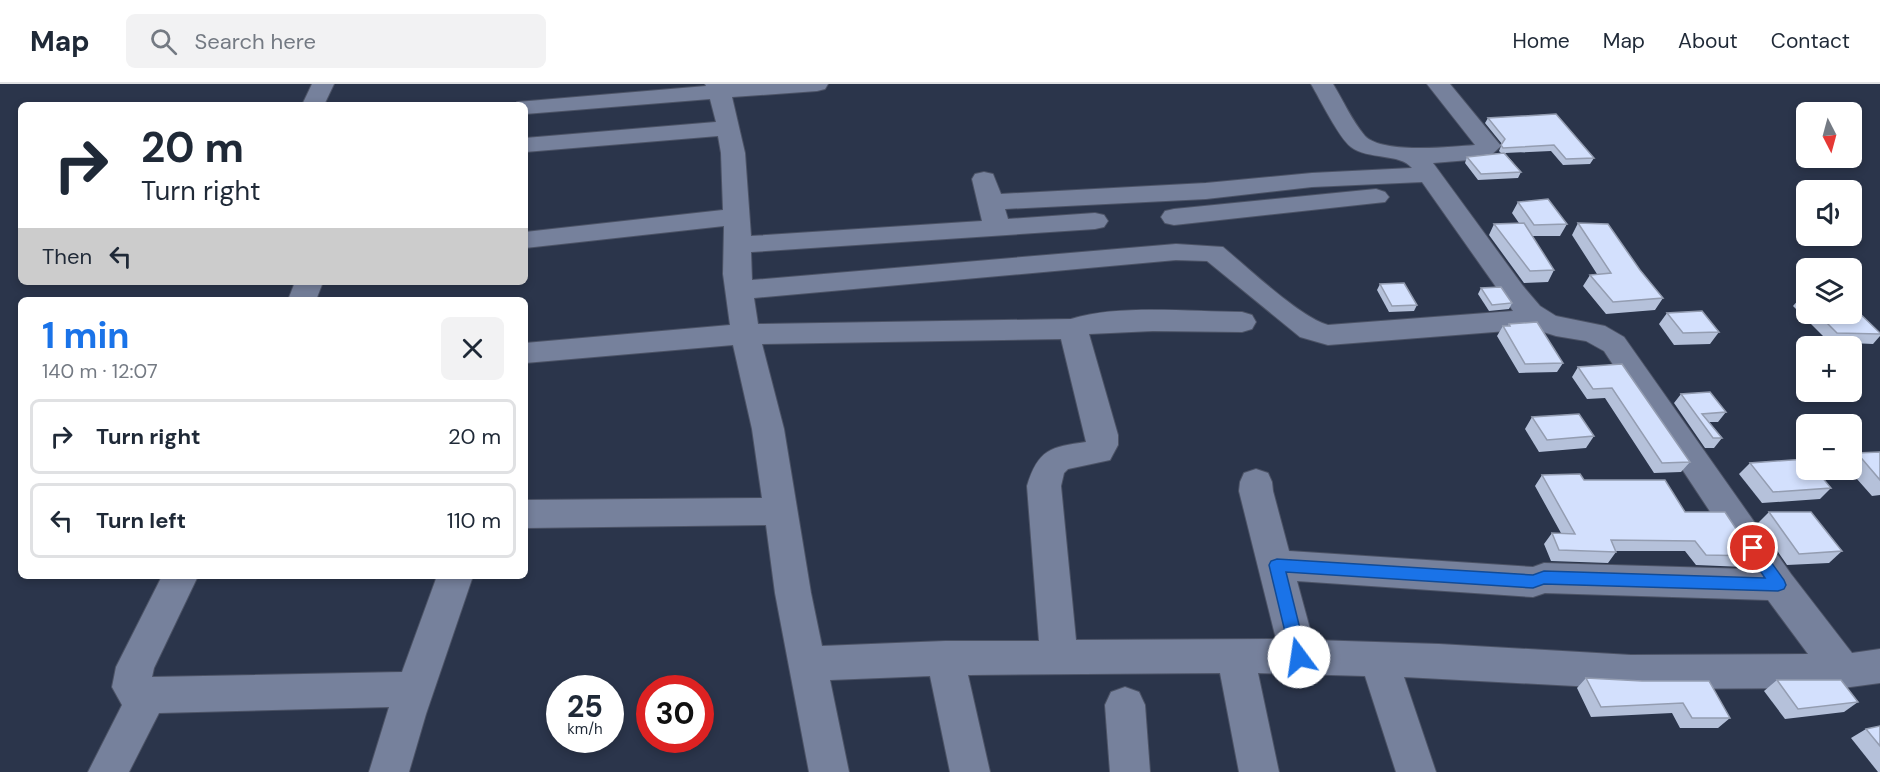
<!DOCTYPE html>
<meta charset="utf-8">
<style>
:root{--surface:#fff;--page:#f2f2f3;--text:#1f2937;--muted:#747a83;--line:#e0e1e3;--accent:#1a73e8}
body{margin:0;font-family:"DM Sans",sans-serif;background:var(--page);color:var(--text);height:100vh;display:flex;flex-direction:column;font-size:22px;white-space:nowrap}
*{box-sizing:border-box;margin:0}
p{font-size:20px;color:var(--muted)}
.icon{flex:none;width:33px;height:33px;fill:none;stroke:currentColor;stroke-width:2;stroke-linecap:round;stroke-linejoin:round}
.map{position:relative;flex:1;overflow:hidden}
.details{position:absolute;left:18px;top:213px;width:510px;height:282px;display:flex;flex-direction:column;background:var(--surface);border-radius:9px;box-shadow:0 3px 9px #0003}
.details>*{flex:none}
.hud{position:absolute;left:18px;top:18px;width:510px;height:183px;border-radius:9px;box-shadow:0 3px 9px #0003;background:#fff;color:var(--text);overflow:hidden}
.needle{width:39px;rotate:174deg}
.tools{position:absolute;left:1796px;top:18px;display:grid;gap:12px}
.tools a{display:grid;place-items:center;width:66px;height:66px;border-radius:9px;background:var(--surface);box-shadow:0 3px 9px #0003;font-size:30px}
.speed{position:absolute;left:546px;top:591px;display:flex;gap:12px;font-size:30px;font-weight:700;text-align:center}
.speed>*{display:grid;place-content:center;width:78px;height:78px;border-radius:50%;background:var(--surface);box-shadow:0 3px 9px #0003;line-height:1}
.speed small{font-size:15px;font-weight:400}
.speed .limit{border:9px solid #d22;background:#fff;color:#111}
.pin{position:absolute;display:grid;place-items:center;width:51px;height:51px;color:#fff;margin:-26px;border:3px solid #fff;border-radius:50%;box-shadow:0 2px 6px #0007}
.me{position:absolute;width:66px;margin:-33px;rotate:346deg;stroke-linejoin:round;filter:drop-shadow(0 0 4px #0008)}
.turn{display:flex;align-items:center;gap:21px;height:126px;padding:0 24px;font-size:27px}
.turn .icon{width:78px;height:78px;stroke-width:2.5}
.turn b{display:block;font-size:42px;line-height:51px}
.then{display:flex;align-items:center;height:57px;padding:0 24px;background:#0003;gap:12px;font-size:22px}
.round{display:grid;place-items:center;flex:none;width:63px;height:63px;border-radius:9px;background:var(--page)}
.summary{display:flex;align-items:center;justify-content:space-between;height:102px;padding:0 24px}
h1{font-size:36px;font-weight:700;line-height:45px;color:var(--accent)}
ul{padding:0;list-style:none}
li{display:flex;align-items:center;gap:18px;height:75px;margin:0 12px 9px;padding:0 12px;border:3px solid var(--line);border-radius:9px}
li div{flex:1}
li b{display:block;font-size:22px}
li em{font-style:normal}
header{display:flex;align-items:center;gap:36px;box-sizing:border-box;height:84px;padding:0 30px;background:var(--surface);border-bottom:2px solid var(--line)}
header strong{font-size:28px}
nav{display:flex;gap:33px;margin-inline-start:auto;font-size:21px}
.search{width:420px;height:54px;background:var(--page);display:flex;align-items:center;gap:15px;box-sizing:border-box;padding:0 21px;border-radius:9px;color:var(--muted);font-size:22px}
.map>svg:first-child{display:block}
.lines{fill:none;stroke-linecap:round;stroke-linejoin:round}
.minor-casing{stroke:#4c5366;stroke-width:2}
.minor{fill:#76819c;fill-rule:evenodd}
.wall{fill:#b5c1da}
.building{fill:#d3e0fd;stroke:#949db1;stroke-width:1.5}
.route{fill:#1a73e8;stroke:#114b97;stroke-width:1.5}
</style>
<header>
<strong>Map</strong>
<div class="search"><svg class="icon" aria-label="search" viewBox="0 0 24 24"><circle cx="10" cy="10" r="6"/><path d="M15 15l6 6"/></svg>Search here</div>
<nav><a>Home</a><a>Map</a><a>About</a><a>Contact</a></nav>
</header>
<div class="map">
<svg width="1880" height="688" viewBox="0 0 1880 688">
<rect width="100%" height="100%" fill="#2b354b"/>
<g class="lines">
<defs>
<g id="minor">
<path d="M312,0H334L324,21H302Z"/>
<path d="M705,0H828L825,5L817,7L732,13L745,69L751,152L982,137L972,95L975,90L984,88L993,90L1001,110L1206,99L1312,89L1412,84C1400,69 1368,76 1351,63C1339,54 1320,15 1311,0H1333C1343,16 1352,37 1365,52C1382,70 1451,63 1475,61L1427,0H1450L1501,62L1489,73L1481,75L1433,79L1436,83L1523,202L1540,222L1556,232L1605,242L1624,253L1791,490L1852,569L1880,565V599L1843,604L1631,605L1404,593L1436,688H1396L1365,592L1258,589L1279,688H1239L1220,589L968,591L990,688H950L930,592L830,596L849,688H809L775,509L766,441L525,444V416L762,414L752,345L733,261L525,279V259L730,241L723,190L724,142L525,164V148L723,126L721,69L718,52L525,68V54L716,38L710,15L525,30V21H515L517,18L706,2ZM1422,98L1513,227L1328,241C1301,234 1247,183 1223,163L1176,160L752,196L751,168L1095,145L1104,143L1108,137L1104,131L1095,129L1008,135L1005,125L1206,115L1312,103ZM1176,176L1207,177L1300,253L1328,261L1534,245L1556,252L1586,257L1604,267L1748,485L1544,479L1533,483L1289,467L1273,407L1272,398L1268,389L1256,385L1244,389L1240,398L1239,407L1276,555L1076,556L1061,402L1064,389L1068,385L1110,376L1118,361V351L1089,250L1153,247L1242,248L1252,245L1256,238L1252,231L1242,228C1191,228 1119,220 1071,235L758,240L754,214ZM1061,255L1086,358C1051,363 1038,365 1027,402L1039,557H945L822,562L811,509L784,345L762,260ZM1297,497L1533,513L1545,509L1768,516L1808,570L1631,571L1439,560L1313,556Z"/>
<path d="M1376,105L1385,108L1389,113L1385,118L1174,141L1165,139L1161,133L1165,127L1174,125Z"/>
<path d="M295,198H323L316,216H288Z"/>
<path d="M162,492H198L154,584L152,593L402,588L437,492H473L426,630L409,688H369L389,623L159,629L129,688H88L122,621L112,603L116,583Z"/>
<path d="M1125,603L1139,608L1145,621L1150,688H1110L1105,621L1111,608Z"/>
</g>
</defs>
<use href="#minor" class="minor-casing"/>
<use href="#minor" class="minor"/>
</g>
<g class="wall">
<path d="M1488,34L1594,74L1590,80L1563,81L1551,67L1505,69L1521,88L1518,94L1478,96L1465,79L1467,73L1501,69L1499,67L1502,60L1485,39Z"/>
<path d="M1518,118L1567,140L1560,152H1532L1554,186L1548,198L1524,199L1489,151L1494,140L1519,139L1512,129Z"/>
<path d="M1578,139L1640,186L1663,214L1655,226L1606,230L1583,202L1590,191L1597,190L1572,151Z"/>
<path d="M1380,200L1417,221L1414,227L1389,228L1377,206Z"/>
<path d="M1481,204L1512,219L1509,225L1489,227L1478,210Z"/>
<path d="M1801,213H1806V230H1851L1880,249V252L1873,260L1829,258L1793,222Z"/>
<path d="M1667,229L1719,248L1710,260L1674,261L1659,240Z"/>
<path d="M1509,240L1563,279L1557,288L1519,289L1497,252L1503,242H1508Z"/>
<path d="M1622,280L1690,378L1681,388L1654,389L1605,314L1587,315L1572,293L1578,283Z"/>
<path d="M1681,310L1726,328L1718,338H1709L1722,354L1714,364H1705L1674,319Z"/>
<path d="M1532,333L1594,352L1586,364L1539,368L1525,345Z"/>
<path d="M1880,368V411L1872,412L1849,386H1851V376L1857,369Z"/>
<path d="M1750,379L1831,404L1820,415L1762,419L1739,390Z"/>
<path d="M1542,391L1584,396L1685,428L1754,472L1744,483L1696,481L1685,467H1616V468L1608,479L1551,477L1544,460L1552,449H1561L1535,402Z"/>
<path d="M1769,428L1842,467L1829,479L1787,481L1758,439Z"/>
<path d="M1586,594L1642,597L1730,634L1718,644H1680L1672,629L1591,633L1577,604Z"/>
<path d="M1777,596L1858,618L1844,628L1785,635L1764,607Z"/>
<path d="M1880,642V688H1878L1851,654L1866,645Z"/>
</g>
<g class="building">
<path d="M1556,30L1594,74L1566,75L1554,61L1503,64L1501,61L1505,55L1488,34Z"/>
<path d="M1504,69L1521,88L1481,90L1467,73Z"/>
<path d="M1548,115L1567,140L1534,141L1518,118Z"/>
<path d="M1524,139L1554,186L1530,187L1494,140Z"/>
<path d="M1578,139L1608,140L1640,186L1663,214L1613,218L1590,191L1611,189Z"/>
<path d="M1404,199L1417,221L1392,222L1380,200Z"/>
<path d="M1501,203L1512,219L1492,221L1481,204Z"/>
<path d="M1801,213H1806V218Z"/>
<path d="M1851,221L1880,249V250L1837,249L1818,230H1851Z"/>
<path d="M1702,227L1719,248L1683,249L1667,229Z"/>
<path d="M1537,238L1563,279L1525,280L1503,242H1510L1509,240Z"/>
<path d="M1622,280L1690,378L1662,379L1612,304L1593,305L1578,283Z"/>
<path d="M1710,308L1726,328L1702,330L1722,354H1713L1681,310Z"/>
<path d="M1579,330L1594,352L1547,356L1532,333Z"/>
<path d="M1880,368V396L1857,369Z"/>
<path d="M1806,375V386H1816L1831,404L1773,408L1750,379Z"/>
<path d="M1580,390L1584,396H1665L1685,428H1725L1754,472L1706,471L1695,457L1611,456L1616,468L1559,466L1552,449L1575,450L1542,391Z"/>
<path d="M1769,428H1811L1842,467L1799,470Z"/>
<path d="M1586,594L1642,597H1709L1730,634H1692L1683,619L1601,623Z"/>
<path d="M1777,596H1841L1858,618L1798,625Z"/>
<path d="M1880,642V662L1866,645Z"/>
</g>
<path class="route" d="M1753,458L1758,460L1784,496L1786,501L1784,505L1778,507L1544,500L1533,504L1286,488L1307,573L1305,578L1299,581L1293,578L1291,573L1269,481L1271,477L1277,475L1533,491L1544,487L1765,494L1745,464L1747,460Z"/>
</svg>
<div class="tools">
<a><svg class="needle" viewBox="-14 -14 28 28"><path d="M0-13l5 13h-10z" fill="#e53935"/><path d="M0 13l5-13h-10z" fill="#747a83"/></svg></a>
<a><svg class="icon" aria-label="sound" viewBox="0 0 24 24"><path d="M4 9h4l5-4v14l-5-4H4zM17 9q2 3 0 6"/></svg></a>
<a><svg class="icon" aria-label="layers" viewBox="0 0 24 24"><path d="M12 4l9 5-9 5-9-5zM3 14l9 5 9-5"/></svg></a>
<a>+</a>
<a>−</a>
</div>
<div class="speed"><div>25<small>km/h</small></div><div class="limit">30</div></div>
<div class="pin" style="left:1753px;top:464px;background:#d93025"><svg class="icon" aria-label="arrive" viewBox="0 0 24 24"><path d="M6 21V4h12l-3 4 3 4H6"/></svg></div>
<svg class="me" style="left:1299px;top:573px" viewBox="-20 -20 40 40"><circle r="19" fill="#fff"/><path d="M0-13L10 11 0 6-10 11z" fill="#1a73e8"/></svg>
<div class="hud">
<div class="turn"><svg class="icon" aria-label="right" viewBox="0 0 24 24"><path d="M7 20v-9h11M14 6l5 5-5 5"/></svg><div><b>20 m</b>Turn right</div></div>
<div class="then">Then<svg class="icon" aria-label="left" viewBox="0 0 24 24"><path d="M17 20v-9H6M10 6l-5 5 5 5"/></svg></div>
</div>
<section class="details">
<div class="summary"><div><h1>1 min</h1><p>140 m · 12:07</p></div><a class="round"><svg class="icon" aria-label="close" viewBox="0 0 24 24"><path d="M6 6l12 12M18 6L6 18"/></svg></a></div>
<ul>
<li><svg class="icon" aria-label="right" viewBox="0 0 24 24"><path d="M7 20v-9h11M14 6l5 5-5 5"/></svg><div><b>Turn right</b></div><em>20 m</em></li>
<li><svg class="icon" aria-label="left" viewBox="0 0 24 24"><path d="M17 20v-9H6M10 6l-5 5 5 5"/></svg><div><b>Turn left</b></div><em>110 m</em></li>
</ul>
</section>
</div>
